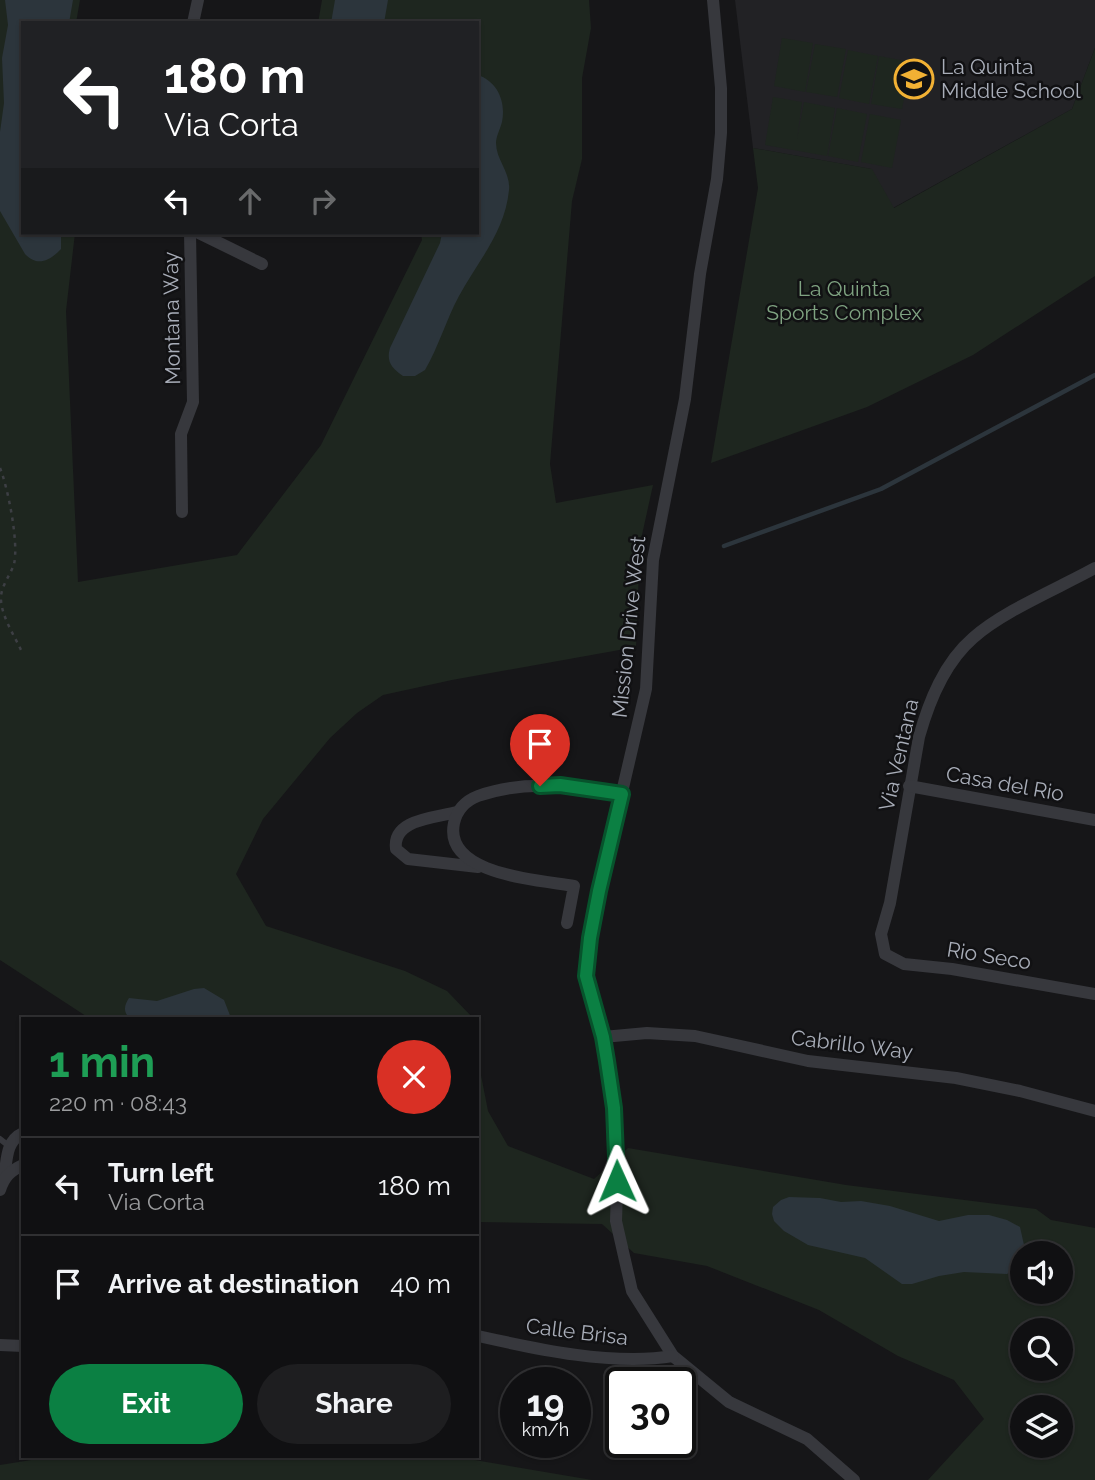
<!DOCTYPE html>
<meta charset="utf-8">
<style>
:root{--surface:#101012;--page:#1e1e20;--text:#f1f3f6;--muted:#9c9d9f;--line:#303032;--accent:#0b8043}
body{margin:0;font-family:Raleway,sans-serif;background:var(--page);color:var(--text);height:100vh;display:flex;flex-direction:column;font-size:26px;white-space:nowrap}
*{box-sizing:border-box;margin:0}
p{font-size:23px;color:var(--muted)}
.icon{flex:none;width:38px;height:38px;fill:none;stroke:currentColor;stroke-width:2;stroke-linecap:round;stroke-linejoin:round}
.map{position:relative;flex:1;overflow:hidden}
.panel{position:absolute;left:21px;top:1017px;width:458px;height:441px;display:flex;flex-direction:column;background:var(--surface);border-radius:0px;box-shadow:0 2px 5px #0004,0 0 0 2px var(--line)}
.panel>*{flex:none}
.guide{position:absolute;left:21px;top:21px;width:458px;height:214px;border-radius:0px;box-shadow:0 2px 5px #0004,0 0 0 2px var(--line);background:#202124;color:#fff;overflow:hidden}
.controls{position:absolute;left:1010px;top:1241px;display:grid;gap:14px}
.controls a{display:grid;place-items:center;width:63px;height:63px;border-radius:50%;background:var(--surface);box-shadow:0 2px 5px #0004,0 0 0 2px var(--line);font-size:35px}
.speed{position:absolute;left:500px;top:1367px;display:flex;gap:14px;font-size:35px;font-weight:700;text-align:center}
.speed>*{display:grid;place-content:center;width:91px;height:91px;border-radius:50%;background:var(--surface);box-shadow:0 2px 5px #0004,0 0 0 2px var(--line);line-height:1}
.speed small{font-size:18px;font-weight:400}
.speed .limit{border:4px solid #111;border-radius:10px;background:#fff;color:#111}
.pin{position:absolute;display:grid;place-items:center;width:60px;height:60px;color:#fff;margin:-72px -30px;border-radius:50% 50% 50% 0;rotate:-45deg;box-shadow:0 0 7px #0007}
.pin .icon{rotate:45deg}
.me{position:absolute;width:77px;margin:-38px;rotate:359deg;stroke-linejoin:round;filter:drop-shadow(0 0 5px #0008)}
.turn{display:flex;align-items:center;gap:24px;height:147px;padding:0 28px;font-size:32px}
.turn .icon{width:91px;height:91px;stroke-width:2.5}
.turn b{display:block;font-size:49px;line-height:60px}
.lanes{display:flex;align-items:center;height:66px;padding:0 28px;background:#0003;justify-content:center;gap:35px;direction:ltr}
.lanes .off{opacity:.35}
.round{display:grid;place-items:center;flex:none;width:74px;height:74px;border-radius:37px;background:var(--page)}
.summary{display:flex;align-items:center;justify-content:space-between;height:119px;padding:0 28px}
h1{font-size:42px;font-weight:700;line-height:52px;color:#1e9e55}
.action{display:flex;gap:14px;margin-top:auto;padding:14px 28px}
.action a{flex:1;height:80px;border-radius:42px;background:var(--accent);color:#fff;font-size:28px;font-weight:700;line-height:80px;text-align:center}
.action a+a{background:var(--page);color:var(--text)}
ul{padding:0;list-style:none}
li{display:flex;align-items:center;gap:21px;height:98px;padding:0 28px;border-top:2px solid var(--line)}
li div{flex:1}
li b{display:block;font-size:26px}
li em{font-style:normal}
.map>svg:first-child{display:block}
.built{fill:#222225}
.green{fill:#1e261f;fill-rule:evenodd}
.water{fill:#2c353c}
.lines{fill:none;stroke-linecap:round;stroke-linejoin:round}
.stream{stroke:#2c353c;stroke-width:4.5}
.path{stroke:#3d3f44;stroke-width:2.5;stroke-dasharray:3.5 5;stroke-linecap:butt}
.lane{stroke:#37383d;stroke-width:6}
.street{stroke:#37383d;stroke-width:12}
.route-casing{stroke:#07532c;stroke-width:18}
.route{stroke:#0b8043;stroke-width:12}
.labels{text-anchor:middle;stroke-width:5;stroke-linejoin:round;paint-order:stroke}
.poi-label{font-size:21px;fill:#a8adb8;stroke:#111113;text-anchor:start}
.park-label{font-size:21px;fill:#7fa381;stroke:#111113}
.street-label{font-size:21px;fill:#a8adb8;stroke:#111113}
</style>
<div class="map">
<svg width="1095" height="1480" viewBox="0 0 1095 1480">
<rect width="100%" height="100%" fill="#161618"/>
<path class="built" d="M735,0H1095V48L1072,109L893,208L871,169L753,148Z"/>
<g class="green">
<path d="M0,0H80L76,23H23V233H75L66,311L78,582L237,555L321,445L422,240L421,233H478V23H318L322,0H589L591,28L582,78V159L572,201L550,464L556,503L653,485L640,544L636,647L452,680L383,695L357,713L330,738L263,819L236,874L266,926L405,971L447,991L473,1018H89L0,960Z"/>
<path d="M782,38L813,43L805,92L774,86Z"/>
<path d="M815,44L846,49L837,97L806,92Z"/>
<path d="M1095,48V276L973,355L867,407L711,463L758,188L753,148L872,169L894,208L1072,109Z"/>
<path d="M848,50L878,56L869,104L839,98Z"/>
<path d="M879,56L911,62L902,109L871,104Z"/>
<path d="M773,97L802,102L797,139L804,102L835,108L827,156L765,145Z"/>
<path d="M837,108L867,114L858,162L828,156Z"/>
<path d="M870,114L901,120L892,168L861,162Z"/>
<path d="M478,1023L480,1070L488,1111L508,1146L594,1179L628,1148L846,1185L1036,1209L1051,1220L1095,1228V1480H928L984,1419L954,1380L898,1356L819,1310L707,1266L634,1253L602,1224L478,1222ZM1022,1253H1060V1292H1022ZM1022,1330H1060V1368H1022ZM1022,1407H1060V1446H1022Z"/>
<path d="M56,1456H451L592,1480H0V1465Z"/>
</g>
<g class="water">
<path d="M5,0H73L69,23H23V233H61V249C50,261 37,267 25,254L0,211V132L4,103L2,58L8,25Z"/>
<path d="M335,0H388L384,23H331Z"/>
<path d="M478,75C498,82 506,102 502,122C500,129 496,137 496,143C496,160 511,173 509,190C505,232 478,261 459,296C446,320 439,346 425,370L415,376H403C392,368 386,362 390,348L440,243L442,233H478Z"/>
<path d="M204,988L224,1000L231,1018H130C123,1013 124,1005 129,998L157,1001L194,989Z"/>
<path d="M789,1197L820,1198L841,1202L861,1201L890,1206L939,1221L968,1215H989L1007,1220L1020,1227L1024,1245L1014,1269L1007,1274L964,1272L939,1276L912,1284H902L865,1258L808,1245L784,1231L774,1221L772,1214L773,1207L781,1200Z"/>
</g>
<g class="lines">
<path class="stream" d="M724,546L881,489L1095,375"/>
<path class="path" d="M0,468C8,488 19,543 14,564C10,576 0,587 1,600C2,617 14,635 21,650"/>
<path class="lane" d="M0,1139L9,1146"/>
<g class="street">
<path d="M713,0L721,88V133L717,179L700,274L685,399L653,560L646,689L599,891L590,938L586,976L603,1037L614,1108L618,1161L616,1221L632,1291L673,1356L729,1402L807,1439L854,1480"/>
<path d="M193,23L198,0"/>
<path d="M199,233L262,264"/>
<path d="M182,512L181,434L193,402L190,233"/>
<path d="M1095,568C1059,588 1003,611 973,638C944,663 929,701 919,737L890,903L881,934L885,954L904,964L952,969L1095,994"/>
<path d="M909,786L1095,820"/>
<path d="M457,812C435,818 392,819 396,849L408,859L478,867"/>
<path d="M567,923L574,886C540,880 443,875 454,823C457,810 465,801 478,796C525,779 574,787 622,794"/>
<path d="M603,1037L647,1033L695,1036L808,1061L956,1078L1020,1091L1095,1111"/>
<path d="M4,1179C7,1162 5,1141 23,1133"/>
<path d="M0,1190C4,1177 10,1171 23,1165"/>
<path d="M478,1336C536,1349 613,1366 673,1356"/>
<path d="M0,1345L23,1346"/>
</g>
</g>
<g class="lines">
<defs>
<path id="route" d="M540,786L560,785L622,794L599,891L590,938L586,976L603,1037L607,1061L614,1108L617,1181"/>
</defs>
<use href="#route" class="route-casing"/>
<use href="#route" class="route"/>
</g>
<defs>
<symbol id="school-ring" viewBox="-11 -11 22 22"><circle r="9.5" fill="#111113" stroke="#f2b134" stroke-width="1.5"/><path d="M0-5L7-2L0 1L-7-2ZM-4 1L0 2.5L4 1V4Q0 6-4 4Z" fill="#f2b134"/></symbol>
</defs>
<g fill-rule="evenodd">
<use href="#school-ring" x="892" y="57" width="44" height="44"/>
</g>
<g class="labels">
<g class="poi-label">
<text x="941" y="74">La Quinta<tspan x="941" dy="24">Middle School</tspan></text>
</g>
<g class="park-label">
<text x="844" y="296">La Quinta<tspan x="844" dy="24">Sports Complex</tspan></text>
</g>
<g class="street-label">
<text transform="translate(172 318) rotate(-91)" y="7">Montana Way</text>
<text transform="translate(629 627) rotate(-84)" y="7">Mission Drive West</text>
<text transform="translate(899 755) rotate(-77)" y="7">Via Ventana</text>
<text transform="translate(1005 784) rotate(10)" y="7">Casa del Rio</text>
<text transform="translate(989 956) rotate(9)" y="7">Rio Seco</text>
<text transform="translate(852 1045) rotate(7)" y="7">Cabrillo Way</text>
<text transform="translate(577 1332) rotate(7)" y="7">Calle Brisa</text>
</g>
</g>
</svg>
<div class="controls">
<a><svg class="icon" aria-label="sound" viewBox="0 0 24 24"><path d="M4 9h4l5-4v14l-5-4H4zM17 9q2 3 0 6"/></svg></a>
<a><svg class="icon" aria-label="search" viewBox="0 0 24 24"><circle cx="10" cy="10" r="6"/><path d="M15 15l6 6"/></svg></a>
<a><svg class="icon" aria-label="layers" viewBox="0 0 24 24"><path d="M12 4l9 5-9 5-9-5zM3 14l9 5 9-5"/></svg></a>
</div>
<div class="speed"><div>19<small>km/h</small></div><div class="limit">30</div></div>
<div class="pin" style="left:540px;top:786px;background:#d93025"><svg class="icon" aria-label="arrive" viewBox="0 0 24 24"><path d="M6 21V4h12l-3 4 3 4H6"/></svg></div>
<svg class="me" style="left:617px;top:1181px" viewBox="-20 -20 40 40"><path d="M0-17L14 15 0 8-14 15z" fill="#0b8043" stroke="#fff" stroke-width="4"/></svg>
<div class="guide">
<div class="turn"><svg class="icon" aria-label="left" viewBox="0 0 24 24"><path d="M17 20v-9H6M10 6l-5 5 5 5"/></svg><div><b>180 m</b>Via Corta</div></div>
<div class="lanes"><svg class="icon" aria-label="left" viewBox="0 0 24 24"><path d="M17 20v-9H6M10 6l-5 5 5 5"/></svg><svg class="icon off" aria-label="ahead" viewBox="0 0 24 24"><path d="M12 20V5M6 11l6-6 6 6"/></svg><svg class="icon off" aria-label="right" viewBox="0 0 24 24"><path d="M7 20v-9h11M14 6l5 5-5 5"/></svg></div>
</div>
<section class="panel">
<div class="summary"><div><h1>1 min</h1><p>220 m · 08:43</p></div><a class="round" style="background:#d93025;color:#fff"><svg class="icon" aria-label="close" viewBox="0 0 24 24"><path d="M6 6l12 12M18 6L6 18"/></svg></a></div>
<ul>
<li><svg class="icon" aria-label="left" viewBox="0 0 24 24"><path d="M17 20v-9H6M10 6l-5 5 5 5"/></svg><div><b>Turn left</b><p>Via Corta</p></div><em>180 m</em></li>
<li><svg class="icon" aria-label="arrive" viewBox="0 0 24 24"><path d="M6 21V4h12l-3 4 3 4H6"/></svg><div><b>Arrive at destination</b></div><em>40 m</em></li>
</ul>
<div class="action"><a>Exit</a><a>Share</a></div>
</section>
</div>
